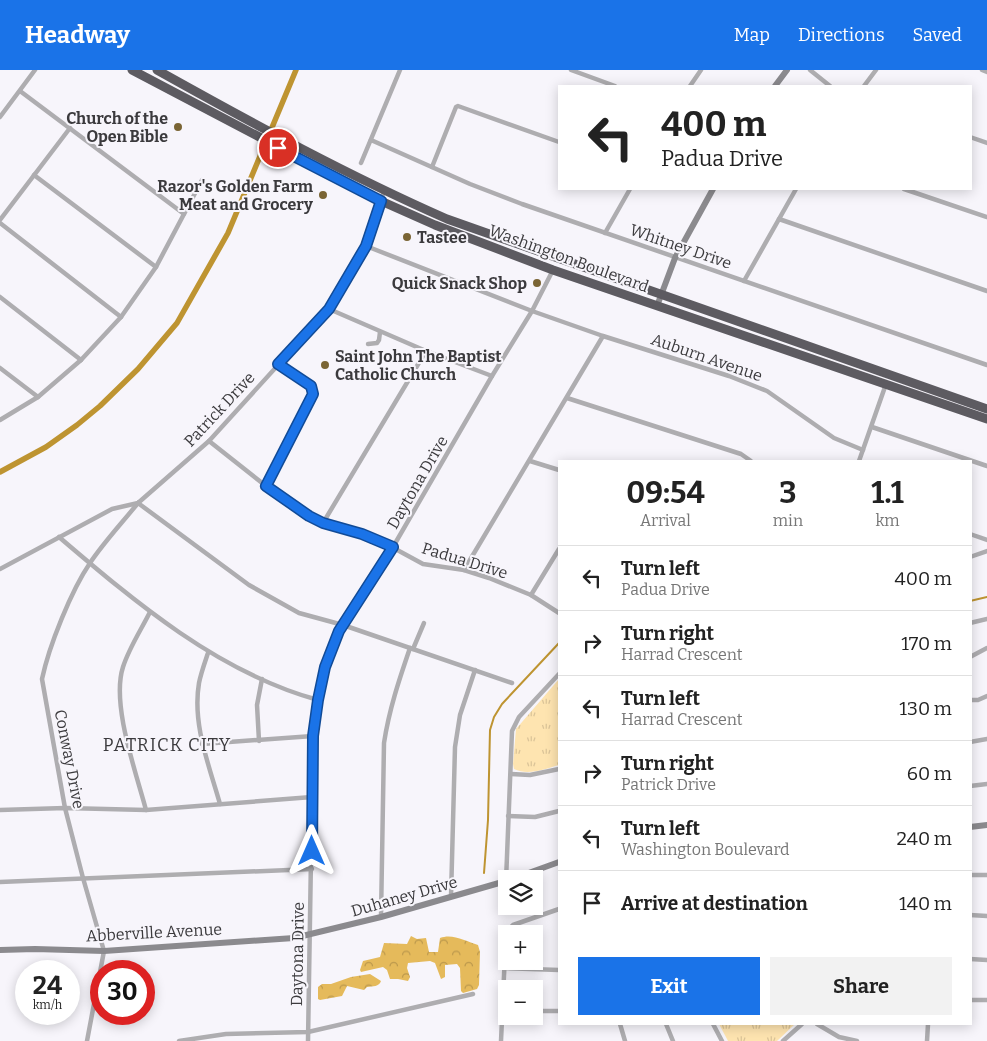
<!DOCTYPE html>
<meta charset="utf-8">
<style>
:root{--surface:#fff;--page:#f2f2f2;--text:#222;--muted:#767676;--line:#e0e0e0;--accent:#1a73e8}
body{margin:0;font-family:Bitter,serif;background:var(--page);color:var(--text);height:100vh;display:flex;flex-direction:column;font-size:19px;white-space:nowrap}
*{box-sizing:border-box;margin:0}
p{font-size:16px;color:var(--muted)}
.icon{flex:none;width:28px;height:28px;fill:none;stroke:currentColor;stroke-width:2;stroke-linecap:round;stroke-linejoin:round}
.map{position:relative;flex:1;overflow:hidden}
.sheet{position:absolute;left:558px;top:390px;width:414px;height:565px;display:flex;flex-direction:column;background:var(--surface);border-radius:0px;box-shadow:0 2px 12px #0003}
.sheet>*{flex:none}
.top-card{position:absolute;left:558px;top:15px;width:414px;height:105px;border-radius:0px;box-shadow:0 2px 12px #0003;background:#fff;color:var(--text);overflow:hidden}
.fabs{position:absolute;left:498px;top:800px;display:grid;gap:10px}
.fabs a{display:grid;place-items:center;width:45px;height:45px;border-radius:0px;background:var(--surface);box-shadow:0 2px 12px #0003;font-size:25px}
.speed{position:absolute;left:15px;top:890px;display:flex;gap:10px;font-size:25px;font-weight:700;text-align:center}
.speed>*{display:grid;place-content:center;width:65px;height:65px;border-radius:50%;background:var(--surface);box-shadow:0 2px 12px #0003;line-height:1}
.speed small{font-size:12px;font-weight:400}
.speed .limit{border:8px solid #d22;background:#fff;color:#111}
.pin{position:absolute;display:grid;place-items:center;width:42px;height:42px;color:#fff;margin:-21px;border:2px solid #fff;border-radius:50%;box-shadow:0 1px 5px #0007}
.me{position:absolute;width:55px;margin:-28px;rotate:0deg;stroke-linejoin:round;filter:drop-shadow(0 0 4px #0008)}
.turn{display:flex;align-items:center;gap:18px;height:105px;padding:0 20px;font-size:22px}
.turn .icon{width:65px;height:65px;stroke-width:2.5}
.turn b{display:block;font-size:35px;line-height:42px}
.eta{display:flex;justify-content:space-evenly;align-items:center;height:85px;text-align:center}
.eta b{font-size:30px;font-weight:700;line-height:35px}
.cta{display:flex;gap:10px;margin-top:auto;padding:10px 20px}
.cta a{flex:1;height:58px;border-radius:0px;background:var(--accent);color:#fff;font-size:20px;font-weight:700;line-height:58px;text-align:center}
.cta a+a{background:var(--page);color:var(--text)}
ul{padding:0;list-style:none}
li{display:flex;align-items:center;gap:15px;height:65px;padding:0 20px;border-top:1px solid var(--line)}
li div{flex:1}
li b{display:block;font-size:19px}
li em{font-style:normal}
header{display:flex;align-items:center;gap:30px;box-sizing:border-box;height:70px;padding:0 25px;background:var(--accent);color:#fff}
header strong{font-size:24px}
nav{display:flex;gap:28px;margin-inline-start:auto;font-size:18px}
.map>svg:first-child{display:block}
.grass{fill:url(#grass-tufts)}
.forest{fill:url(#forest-crowns)}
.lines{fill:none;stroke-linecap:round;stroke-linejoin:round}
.stream{stroke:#be9431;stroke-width:2}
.canal{stroke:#be9431;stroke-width:5.5}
.street{stroke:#aeadb0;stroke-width:4.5}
.secondary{stroke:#8b8a8e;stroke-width:6}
.highway{stroke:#5d5b61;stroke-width:9}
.route-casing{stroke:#114b97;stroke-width:12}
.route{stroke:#1a73e8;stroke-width:9}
.poi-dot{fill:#7a6434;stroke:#f7f5fb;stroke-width:2}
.labels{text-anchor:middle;stroke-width:4;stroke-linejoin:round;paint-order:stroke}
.poi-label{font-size:16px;font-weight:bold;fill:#3b3a3d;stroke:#f7f5fb;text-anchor:end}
.street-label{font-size:16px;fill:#3b3a3d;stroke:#f7f5fb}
.neighbourhood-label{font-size:18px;letter-spacing:1px;fill:#3b3a3d;stroke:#f7f5fb}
</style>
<header>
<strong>Headway</strong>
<nav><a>Map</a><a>Directions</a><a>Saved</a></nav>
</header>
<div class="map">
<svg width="987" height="971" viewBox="0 0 987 971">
<defs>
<pattern id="grass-tufts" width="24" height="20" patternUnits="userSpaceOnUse" patternTransform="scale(1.25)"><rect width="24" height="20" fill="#fee4b0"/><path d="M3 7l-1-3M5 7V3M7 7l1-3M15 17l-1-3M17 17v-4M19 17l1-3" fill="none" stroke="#dbc498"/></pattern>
<pattern id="forest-crowns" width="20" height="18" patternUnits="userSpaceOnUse" patternTransform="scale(1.25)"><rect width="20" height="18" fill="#e5ba5b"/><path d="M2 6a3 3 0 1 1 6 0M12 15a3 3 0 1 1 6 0" fill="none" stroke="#bb984c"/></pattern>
</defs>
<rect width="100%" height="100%" fill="#f7f5fb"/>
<g class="grass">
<path d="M559,609V695C545,699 528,706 514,699L513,694L516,659Z"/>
<path d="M719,954H795L777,971H728Z"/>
</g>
<g class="forest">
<path d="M411,866L417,869L426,868L429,882H438L440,868C452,863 466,871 478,875L480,882L479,915L477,919L463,923L461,921L460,898L457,894L445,895V907L441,909L435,893L430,891L408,893L407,898L410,907L408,911L398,909H390L387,900L383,897L361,902L360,900L363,891L380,887L384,873L407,874Z"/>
<path d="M370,904L381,911C379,917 373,916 367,917L364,920L347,916L342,926L320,930L318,929V917L322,914H331L351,907Z"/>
</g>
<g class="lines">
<g class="stream">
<path d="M970,531L987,527"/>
<path d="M484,803L488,750L490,660L494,647L502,634L559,573"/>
</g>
<path class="canal" d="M0,402L46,377L77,355L100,336L138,299L177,253L228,163L296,0"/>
<g class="street">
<path d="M571,0L615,16"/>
<path d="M810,0L830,16"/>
<path d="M982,0L987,2"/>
<path d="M690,16L701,0"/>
<path d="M864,16L876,0"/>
<path d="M20,21L184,144"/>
<path d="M0,47L35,0"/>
<path d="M970,67L987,73"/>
<path d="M371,70L470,114L522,134L987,295"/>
<path d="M361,93L400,0"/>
<path d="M432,97L456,37L458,36L559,72"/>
<path d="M34,105L156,197"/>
<path d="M904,119L987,147"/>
<path d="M779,149L987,221"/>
<path d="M0,150L70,58"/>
<path d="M0,153L121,247"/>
<path d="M605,163L630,119"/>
<path d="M366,176L532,241L603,266L729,306L767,321L834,368L863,380"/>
<path d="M744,211L796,119"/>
<path d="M0,227L81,290"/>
<path d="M329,239L426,281L492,306"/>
<path d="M368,274L377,273L379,270L380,262"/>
<path d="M0,298L38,327"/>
<path d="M567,328L741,384L751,391"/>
<path d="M0,350L38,327L81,290L121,247L156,197L202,110"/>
<path d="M872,357L987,396"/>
<path d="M209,371L266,416L309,446L323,453L377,469L423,494L464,500L489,508L531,525L559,543"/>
<path d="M530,391L559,400"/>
<path d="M859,391L886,314"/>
<path d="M266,416L313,324L311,316L278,294"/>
<path d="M138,433L249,515L299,543L343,555L512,613"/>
<path d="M323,453L426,281"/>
<path d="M970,464L987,470"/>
<path d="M59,467C135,532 219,603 318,630"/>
<path d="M970,487L987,481"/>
<path d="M0,499L112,439L138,433L209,371L329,239L366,176L384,121"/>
<path d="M464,500L603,266"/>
<path d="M531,525L559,479"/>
<path d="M970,553L987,549"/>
<path d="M413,579L424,553"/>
<path d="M208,583C205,592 201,603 199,613C192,654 209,695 220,734"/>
<path d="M970,587L987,578"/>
<path d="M970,630H978L987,626"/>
<path d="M259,671L257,635L262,609"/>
<path d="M970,672L987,669"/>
<path d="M202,674L313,666"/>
<path d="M511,704L530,705L559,699"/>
<path d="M970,716L987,714"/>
<path d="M0,740L65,738L146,740L312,727"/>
<path d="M146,740C136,702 111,634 123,597C129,578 141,560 150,542"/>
<path d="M508,746L535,747L559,741"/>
<path d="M970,805H987"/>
<path d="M506,811L512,661L519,647L559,604"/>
<path d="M0,812L312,799"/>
<path d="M451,827L455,677L460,645L475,600"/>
<path d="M970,845L987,846"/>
<path d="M381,847L384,673C389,640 399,610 410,578"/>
<path d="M970,889L987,890"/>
<path d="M504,898L559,900"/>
<path d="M970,930H987"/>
<path d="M534,941H559"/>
<path d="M620,954L625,971"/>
<path d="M666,954L673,971"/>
<path d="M713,954L722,971"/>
<path d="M817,954L839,967L857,971"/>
<path d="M87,971L104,881L83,808L65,738L42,609C49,576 71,521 90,493C104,472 122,453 138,433"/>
<path d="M179,971L226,964L308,962L473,924"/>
<path d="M308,971L313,666L318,630L325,597L339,561L393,477L492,306L532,241L553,200"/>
<path d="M501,971L506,862L513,855L559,839"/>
<path d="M783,971L802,954"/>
<path d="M927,971L928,954"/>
</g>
<g class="secondary">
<path d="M775,16L787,0"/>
<path d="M657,236L675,188L713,119"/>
<path d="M970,757L987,755"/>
<path d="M512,809L559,792"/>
<path d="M0,880L35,879L104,881L294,868L381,847L506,811"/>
</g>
<g class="highway">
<path d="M132,0L381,131L435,155L553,200L987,349"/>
<path d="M157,0C252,53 347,105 447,149L987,339"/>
</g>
</g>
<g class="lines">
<defs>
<path id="route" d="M278,78L381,131L366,176L329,239L278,294L311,316L313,324L266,416L309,446L323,453L362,464L393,477L339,561L325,597L318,630L313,666L312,781"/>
</defs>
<use href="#route" class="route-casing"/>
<use href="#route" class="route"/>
</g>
<g class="poi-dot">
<circle cx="178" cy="57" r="5"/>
<circle cx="323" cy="125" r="5"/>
<circle cx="407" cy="167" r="5"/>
<circle cx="537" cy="213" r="5"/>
<circle cx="325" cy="295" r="5"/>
</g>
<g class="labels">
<g class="poi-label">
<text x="168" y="54">Church of the<tspan x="168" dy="18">Open Bible</tspan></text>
<text x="313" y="122">Razor's Golden Farm<tspan x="313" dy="18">Meat and Grocery</tspan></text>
<text x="417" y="173" text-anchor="start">Tastee</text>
<text x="527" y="219">Quick Snack Shop</text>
<text x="335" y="292" text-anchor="start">Saint John The Baptist<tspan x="335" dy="18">Catholic Church</tspan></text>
</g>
<g class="street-label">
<text transform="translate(681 176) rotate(19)" y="6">Whitney Drive</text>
<text transform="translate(569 188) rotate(20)" y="6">Washington Boulevard</text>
<text transform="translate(707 287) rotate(19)" y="6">Auburn Avenue</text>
<text transform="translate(219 339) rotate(-47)" y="6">Patrick Drive</text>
<text transform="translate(417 412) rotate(-60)" y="6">Daytona Drive</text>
<text transform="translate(465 490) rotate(17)" y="6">Padua Drive</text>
<text transform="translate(70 689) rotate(79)" y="6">Conway Drive</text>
<text transform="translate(404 826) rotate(-16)" y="6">Duhaney Drive</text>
<text transform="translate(154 862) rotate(-3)" y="6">Abberville Avenue</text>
<text transform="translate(297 884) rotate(-89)" y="6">Daytona Drive</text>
</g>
<g class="neighbourhood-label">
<text x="167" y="681">PATRICK CITY</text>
</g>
</g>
</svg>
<div class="fabs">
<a><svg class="icon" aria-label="layers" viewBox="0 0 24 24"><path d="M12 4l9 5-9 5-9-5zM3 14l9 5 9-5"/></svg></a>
<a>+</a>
<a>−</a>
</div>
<div class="speed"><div>24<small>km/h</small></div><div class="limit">30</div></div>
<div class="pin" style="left:278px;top:78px;background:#d93025"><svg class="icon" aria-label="arrive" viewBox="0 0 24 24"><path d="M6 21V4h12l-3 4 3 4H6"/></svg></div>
<svg class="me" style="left:312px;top:781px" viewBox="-20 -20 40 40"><path d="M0-17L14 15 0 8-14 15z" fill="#1a73e8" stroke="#fff" stroke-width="4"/></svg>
<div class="top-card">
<div class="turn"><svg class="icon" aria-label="left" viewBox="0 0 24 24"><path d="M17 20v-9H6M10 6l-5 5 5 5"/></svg><div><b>400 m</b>Padua Drive</div></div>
</div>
<section class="sheet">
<div class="eta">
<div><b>09:54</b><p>Arrival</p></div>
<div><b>3</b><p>min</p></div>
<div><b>1.1</b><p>km</p></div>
</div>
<ul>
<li><svg class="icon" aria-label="left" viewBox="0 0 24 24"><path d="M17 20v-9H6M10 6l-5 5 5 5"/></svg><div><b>Turn left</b><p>Padua Drive</p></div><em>400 m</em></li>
<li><svg class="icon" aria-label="right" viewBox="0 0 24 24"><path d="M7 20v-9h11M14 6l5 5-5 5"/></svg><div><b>Turn right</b><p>Harrad Crescent</p></div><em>170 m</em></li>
<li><svg class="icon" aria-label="left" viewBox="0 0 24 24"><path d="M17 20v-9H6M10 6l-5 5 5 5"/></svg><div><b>Turn left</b><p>Harrad Crescent</p></div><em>130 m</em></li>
<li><svg class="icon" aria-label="right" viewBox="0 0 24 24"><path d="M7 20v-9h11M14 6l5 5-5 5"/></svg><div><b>Turn right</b><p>Patrick Drive</p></div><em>60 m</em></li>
<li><svg class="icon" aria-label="left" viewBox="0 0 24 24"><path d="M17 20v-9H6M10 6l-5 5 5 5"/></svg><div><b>Turn left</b><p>Washington Boulevard</p></div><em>240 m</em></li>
<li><svg class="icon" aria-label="arrive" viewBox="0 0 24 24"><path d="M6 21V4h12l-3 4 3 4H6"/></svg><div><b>Arrive at destination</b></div><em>140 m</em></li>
</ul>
<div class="cta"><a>Exit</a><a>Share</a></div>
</section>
</div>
